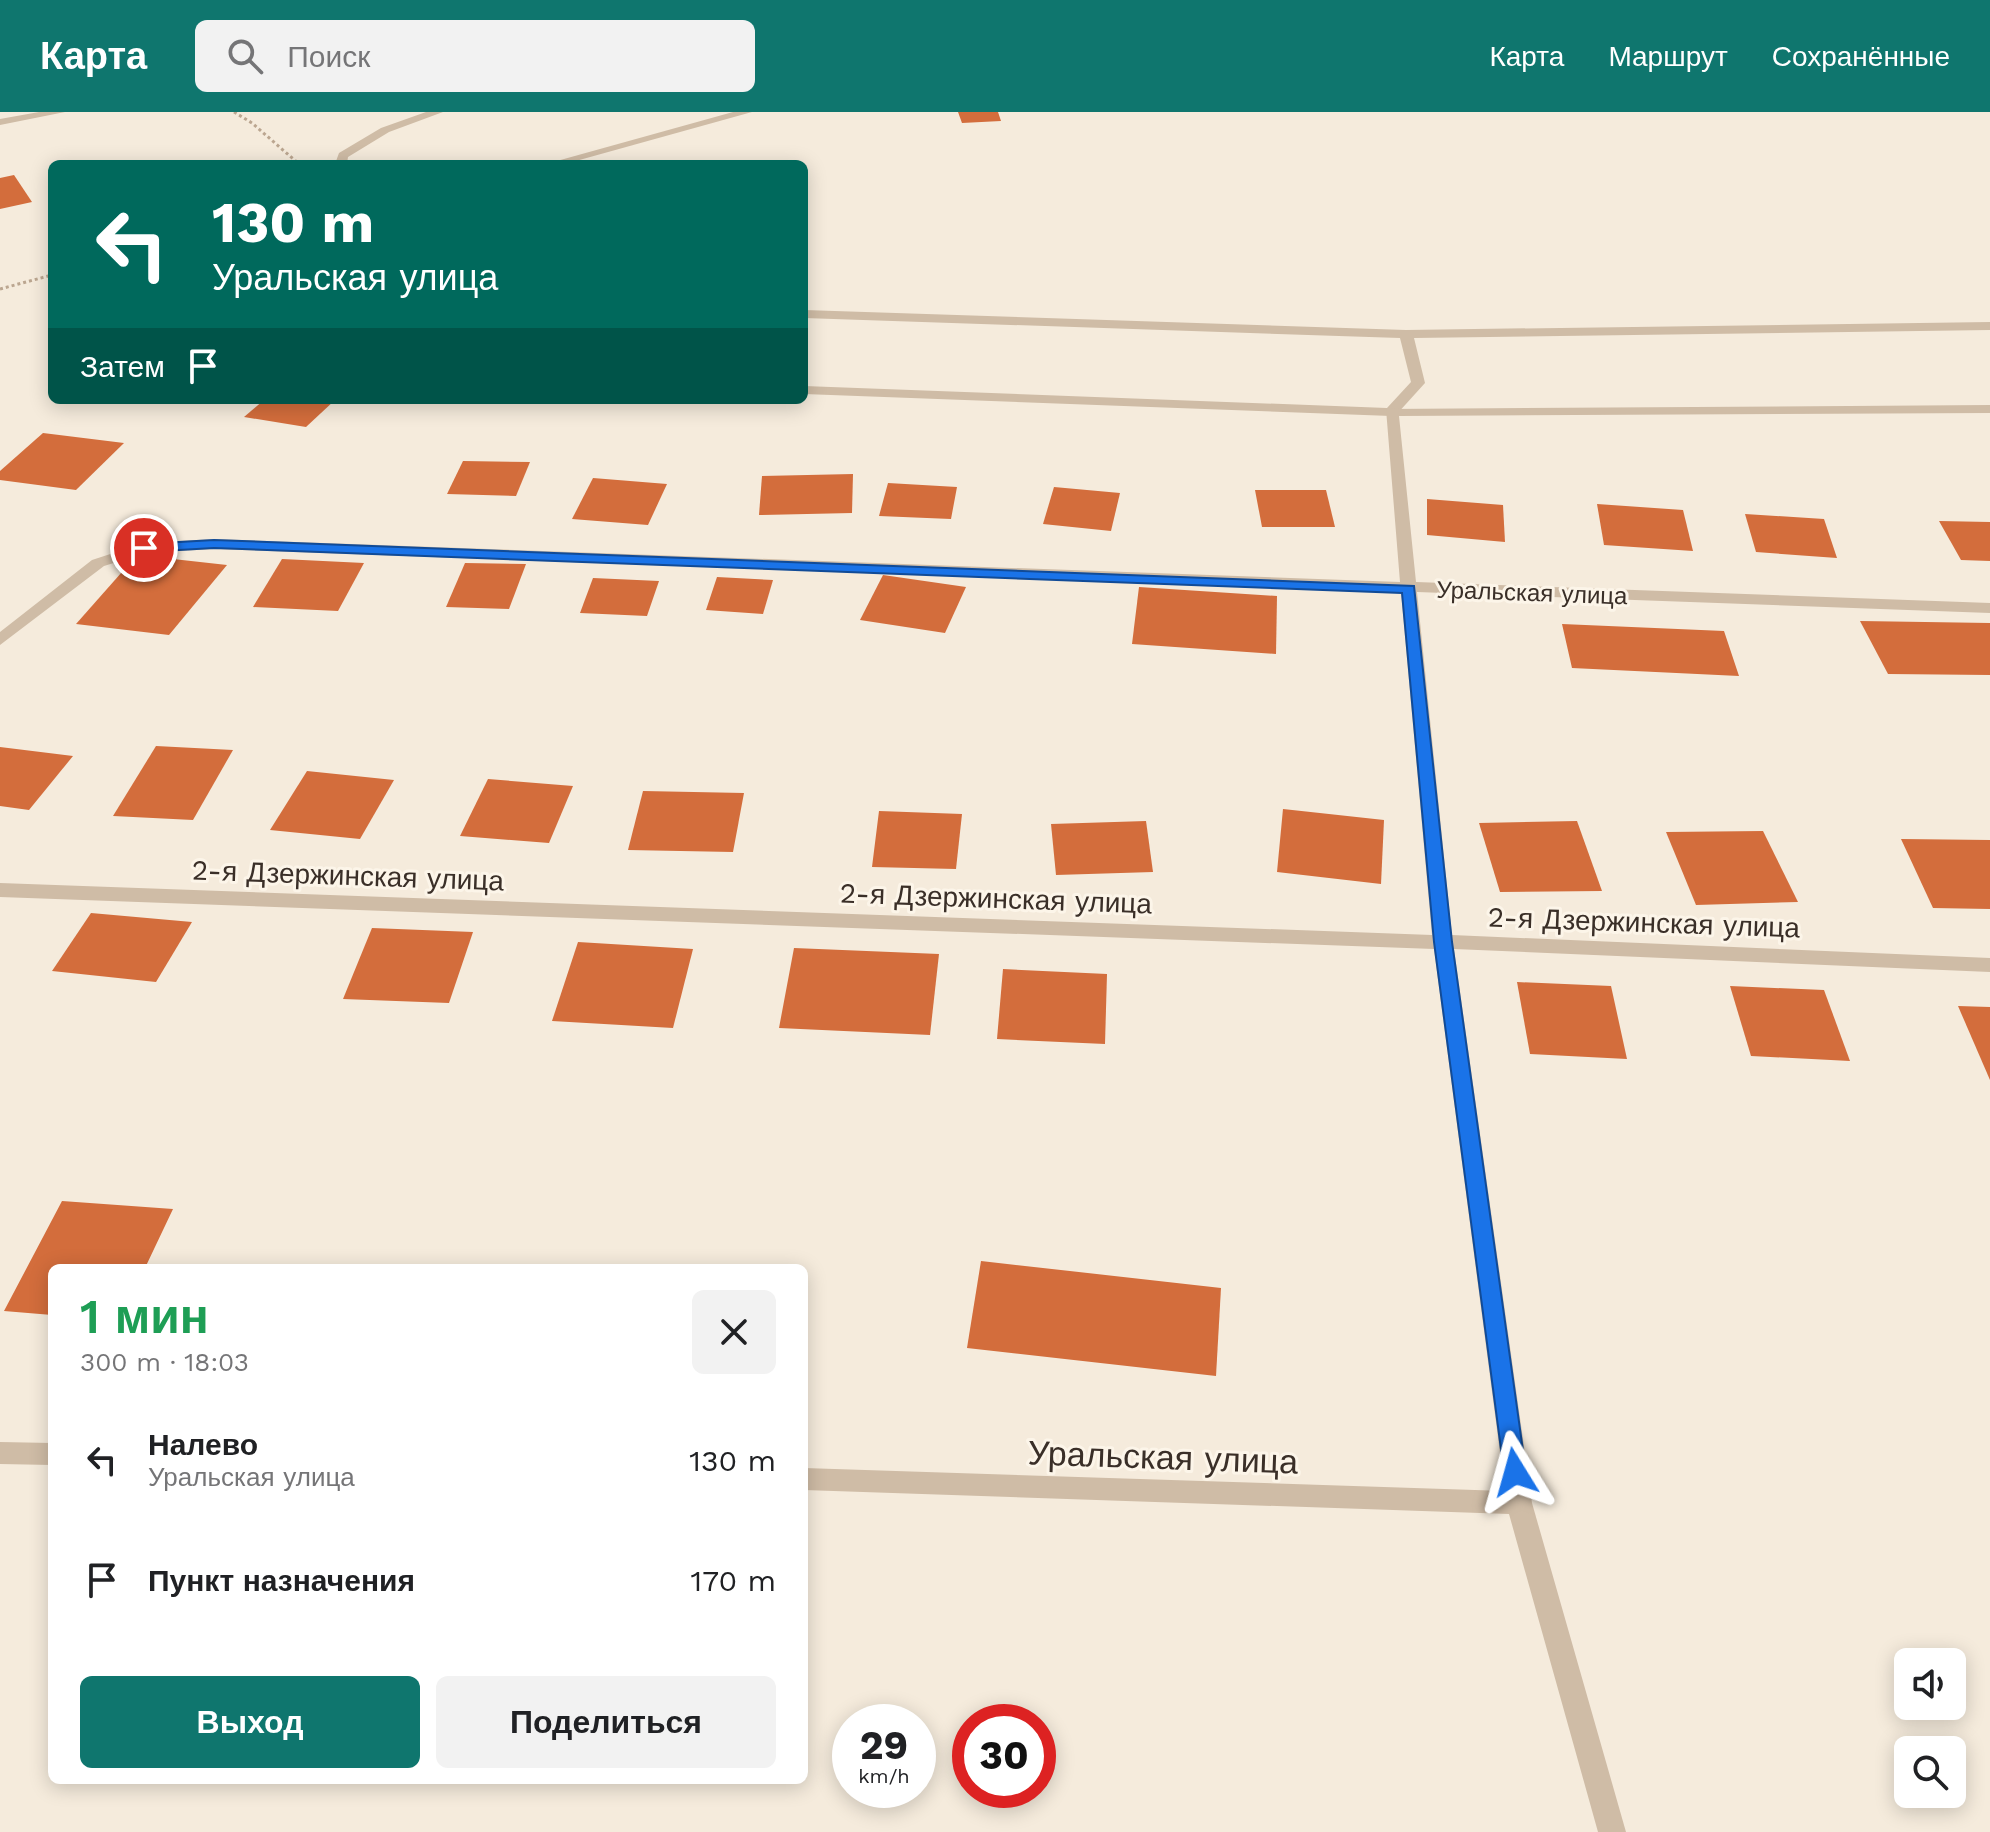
<!DOCTYPE html>
<html lang="ru">
<meta charset="utf-8">
<style>
:root{--surface:#fff;--page:#f2f2f2;--text:#202124;--muted:#757577;--accent:#0f766e}
body{margin:0;font-family:"Work Sans",sans-serif;background:var(--page);color:var(--text);height:100vh;display:flex;flex-direction:column;font-size:30px;white-space:nowrap}
*{box-sizing:border-box;margin:0}
p{font-size:26px;color:var(--muted)}
.icon{flex:none;width:44px;height:44px;fill:none;stroke:currentColor;stroke-width:2;stroke-linecap:round;stroke-linejoin:round}
.map{position:relative;flex:1;overflow:hidden}
.sheet{position:absolute;left:48px;top:1152px;width:760px;height:520px;display:flex;flex-direction:column;background:var(--surface);border-radius:12px;box-shadow:0 4px 20px #0003}
.sheet>*{flex:none}
.top-card{position:absolute;left:48px;top:48px;width:760px;height:244px;border-radius:12px;box-shadow:0 4px 20px #0003;background:#00695c;color:#fff;overflow:hidden}
.fabs{position:absolute;left:1894px;top:1536px;display:grid;gap:16px}
.fabs a{display:grid;place-items:center;width:72px;height:72px;border-radius:12px;background:var(--surface);box-shadow:0 4px 20px #0003;font-size:40px}
.speed{position:absolute;left:832px;top:1592px;display:flex;gap:16px;font-size:40px;font-weight:700;text-align:center}
.speed>*{display:grid;place-content:center;width:104px;height:104px;border-radius:50%;background:var(--surface);box-shadow:0 4px 20px #0003;line-height:1}
.speed small{font-size:20px;font-weight:400}
.speed .limit{border:12px solid #d22;background:#fff;color:#111}
.pin{position:absolute;display:grid;place-items:center;width:68px;height:68px;color:#fff;margin:-34px;border:4px solid #fff;border-radius:50%;box-shadow:0 2px 8px #0007}
.me{position:absolute;width:88px;margin:-44px;rotate:352deg;stroke-linejoin:round;filter:drop-shadow(0 0 6px #0008)}
.turn{display:flex;align-items:center;gap:28px;height:168px;padding:0 32px;font-size:36px}
.turn .icon{width:104px;height:104px;stroke-width:2.5}
.turn b{display:block;font-size:56px;line-height:68px}
.then{display:flex;align-items:center;height:76px;padding:0 32px;background:#0003;gap:16px;font-size:30px}
.round{display:grid;place-items:center;flex:none;width:84px;height:84px;border-radius:12px;background:var(--page)}
.summary{display:flex;align-items:center;justify-content:space-between;height:136px;padding:0 32px}
h1{font-size:48px;font-weight:600;line-height:60px;color:#1e9e55}
.button{display:flex;gap:16px;margin-top:auto;padding:16px 32px}
.button a{flex:1;height:92px;border-radius:12px;background:var(--accent);color:#fff;font-size:32px;font-weight:600;line-height:92px;text-align:center}
.button a+a{background:var(--page);color:var(--text)}
ul{padding:0;list-style:none}
li{display:flex;align-items:center;gap:24px;height:120px;padding:0 32px}
li div{flex:1}
li b{display:block;font-size:30px}
li em{font-style:normal}
header{display:flex;align-items:center;gap:48px;box-sizing:border-box;height:112px;padding:0 40px;background:var(--accent);color:#fff}
header strong{font-size:38px}
nav{display:flex;gap:44px;margin-inline-start:auto;font-size:28px}
.search{width:560px;height:72px;background:var(--page);display:flex;align-items:center;gap:20px;box-sizing:border-box;padding:0 28px;border-radius:12px;color:var(--muted);font-size:30px}
.map>svg:first-child{display:block}
.building{fill:#d36d3c}
.lines{fill:none;stroke-linecap:round;stroke-linejoin:round}
.path{stroke:#bba690;stroke-width:3;stroke-dasharray:3 3;stroke-linecap:butt}
.service{fill:#cfbca6;fill-rule:evenodd}
.minor{fill:#cfbca6;fill-rule:evenodd}
.route{fill:#1a73e8;stroke:#114b97;stroke-width:2}
.labels{text-anchor:middle;stroke-width:6;stroke-linejoin:round;paint-order:stroke}
.far-street-label{font-size:24px;fill:#3a2f28;stroke:#fcf5e9}
.street-label{font-size:28px;fill:#3a2f28;stroke:#fcf5e9}
.near-street-label{font-size:34px;fill:#3a2f28;stroke:#fcf5e9}
</style>
<header>
<strong>Карта</strong>
<div class="search"><svg class="icon" aria-label="search" viewBox="0 0 24 24"><circle cx="10" cy="10" r="6"/><path d="M15 15l6 6"/></svg>Поиск</div>
<nav><a>Карта</a><a>Маршрут</a><a>Сохранённые</a></nav>
</header>
<div class="map">
<svg width="1990" height="1720" viewBox="0 0 1990 1720">
<rect width="100%" height="100%" fill="#f5ebdc"/>
<g class="building">
<path d="M958,0H998L1001,9L962,11Z"/>
<path d="M14,63L32,90L0,97V66Z"/>
<path d="M264,288H335L306,315L244,305Z"/>
<path d="M43,321L124,331L76,378L0,368V359Z"/>
<path d="M463,349L530,350L516,384L447,382Z"/>
<path d="M853,362L852,401L759,403L762,364Z"/>
<path d="M593,366L667,372L648,413L572,407Z"/>
<path d="M888,371L957,375L951,407L879,404Z"/>
<path d="M1054,375L1120,381L1111,419L1043,412Z"/>
<path d="M1255,378H1326L1335,415H1262Z"/>
<path d="M1427,387L1503,393L1505,430L1427,423Z"/>
<path d="M1597,392L1683,398L1693,439L1604,433Z"/>
<path d="M1745,402L1824,407L1837,446L1756,440Z"/>
<path d="M1939,409L1990,410V449L1961,448Z"/>
<path d="M137,443L227,453L169,523L76,512Z"/>
<path d="M282,447L364,451L338,499L253,495Z"/>
<path d="M465,451L526,452L509,497L446,495Z"/>
<path d="M883,463L966,475L945,521L860,508Z"/>
<path d="M717,465L773,468L763,502L706,498Z"/>
<path d="M593,466L659,469L647,504L580,501Z"/>
<path d="M1139,475L1277,484L1276,542L1132,532Z"/>
<path d="M1860,509L1990,511V563L1888,562Z"/>
<path d="M1562,512L1724,519L1739,564L1572,556Z"/>
<path d="M156,634L233,638L193,708L113,704Z"/>
<path d="M0,635L73,644L29,698L0,694Z"/>
<path d="M307,659L394,668L360,727L270,718Z"/>
<path d="M488,667L573,674L549,731L460,724Z"/>
<path d="M643,679L744,681L733,740L628,738Z"/>
<path d="M1283,697L1384,708L1381,772L1277,760Z"/>
<path d="M879,699L962,702L956,757L872,755Z"/>
<path d="M1146,709L1153,760L1056,763L1051,712Z"/>
<path d="M1577,709L1602,779L1500,780L1479,711Z"/>
<path d="M1763,719L1798,790L1696,793L1666,720Z"/>
<path d="M1901,727L1990,728V797L1933,796Z"/>
<path d="M91,801L192,810L156,870L52,859Z"/>
<path d="M372,816L473,820L449,891L343,887Z"/>
<path d="M578,830L693,837L673,916L552,909Z"/>
<path d="M794,836L939,842L930,923L779,916Z"/>
<path d="M1003,857L1107,862L1105,932L997,927Z"/>
<path d="M1517,870L1611,874L1627,947L1530,942Z"/>
<path d="M1730,874L1824,878L1850,949L1751,944Z"/>
<path d="M1958,894L1990,895V968Z"/>
<path d="M62,1089L173,1097L145,1156H52V1203L4,1199Z"/>
<path d="M981,1149L1221,1176L1216,1264L967,1236Z"/>
</g>
<g class="lines">
<g class="path">
<path d="M234,0L252,11L299,52"/>
<path d="M0,177L52,163"/>
</g>
<path class="service" d="M804,198L1406,218L1990,210V218L1414,226L1425,271L1396,303L1391,304L804,282V274L1387,296L1411,270L1400,226L804,206Z"/>
<g class="minor">
<path d="M39,0H65L0,13V7Z"/>
<path d="M426,0H443L389,20L348,45L347,52H335L339,41L381,16Z"/>
<path d="M733,0H752L565,52H546Z"/>
<path d="M1990,293V301L1399,304L1416,470L1990,491V501L1417,480L1452,823L1990,846V860L1454,837L1532,1391L1626,1720H1598L1509,1402L804,1378V1356L1505,1379L1434,837L0,785V771L1432,823L1401,480L214,437L146,441L104,454L0,533V520L92,448L144,431L214,427L1400,470L1386,297Z"/>
<path d="M0,1330L52,1331V1353L0,1352Z"/>
</g>
</g>
<path class="route" d="M214,428L1414,474L1452,830L1526,1360L1523,1368L1515,1371L1507,1368L1504,1360L1434,830L1402,481L214,436L144,440L137,436L144,432Z"/>
<g class="labels">
<g class="far-street-label">
<text transform="translate(1532 481) rotate(2)" y="8">Уральская улица</text>
</g>
<g class="street-label">
<text transform="translate(348 763) rotate(2)" y="10">2-я Дзержинская улица</text>
<text transform="translate(996 786) rotate(2)" y="10">2-я Дзержинская улица</text>
<text transform="translate(1644 810) rotate(2)" y="10">2-я Дзержинская улица</text>
</g>
<g class="near-street-label">
<text transform="translate(1163 1345) rotate(2)" y="12">Уральская улица</text>
</g>
</g>
</svg>
<div class="fabs">
<a><svg class="icon" aria-label="sound" viewBox="0 0 24 24"><path d="M4 9h4l5-4v14l-5-4H4zM17 9q2 3 0 6"/></svg></a>
<a><svg class="icon" aria-label="search" viewBox="0 0 24 24"><circle cx="10" cy="10" r="6"/><path d="M15 15l6 6"/></svg></a>
</div>
<div class="speed"><div>29<small>km/h</small></div><div class="limit">30</div></div>
<div class="pin" style="left:144px;top:436px;background:#d93025"><svg class="icon" aria-label="arrive" viewBox="0 0 24 24"><path d="M6 21V4h12l-3 4 3 4H6"/></svg></div>
<svg class="me" style="left:1515px;top:1360px" viewBox="-20 -20 40 40"><path d="M0-17L14 15 0 8-14 15z" fill="#1a73e8" stroke="#fff" stroke-width="4"/></svg>
<div class="top-card">
<div class="turn"><svg class="icon" aria-label="left" viewBox="0 0 24 24"><path d="M17 20v-9H6M10 6l-5 5 5 5"/></svg><div><b>130 m</b>Уральская улица</div></div>
<div class="then">Затем<svg class="icon" aria-label="arrive" viewBox="0 0 24 24"><path d="M6 21V4h12l-3 4 3 4H6"/></svg></div>
</div>
<section class="sheet">
<div class="summary"><div><h1>1 мин</h1><p>300 m · 18:03</p></div><a class="round"><svg class="icon" aria-label="close" viewBox="0 0 24 24"><path d="M6 6l12 12M18 6L6 18"/></svg></a></div>
<ul>
<li><svg class="icon" aria-label="left" viewBox="0 0 24 24"><path d="M17 20v-9H6M10 6l-5 5 5 5"/></svg><div><b>Налево</b><p>Уральская улица</p></div><em>130 m</em></li>
<li><svg class="icon" aria-label="arrive" viewBox="0 0 24 24"><path d="M6 21V4h12l-3 4 3 4H6"/></svg><div><b>Пункт назначения</b></div><em>170 m</em></li>
</ul>
<div class="button"><a>Выход</a><a>Поделиться</a></div>
</section>
</div>
